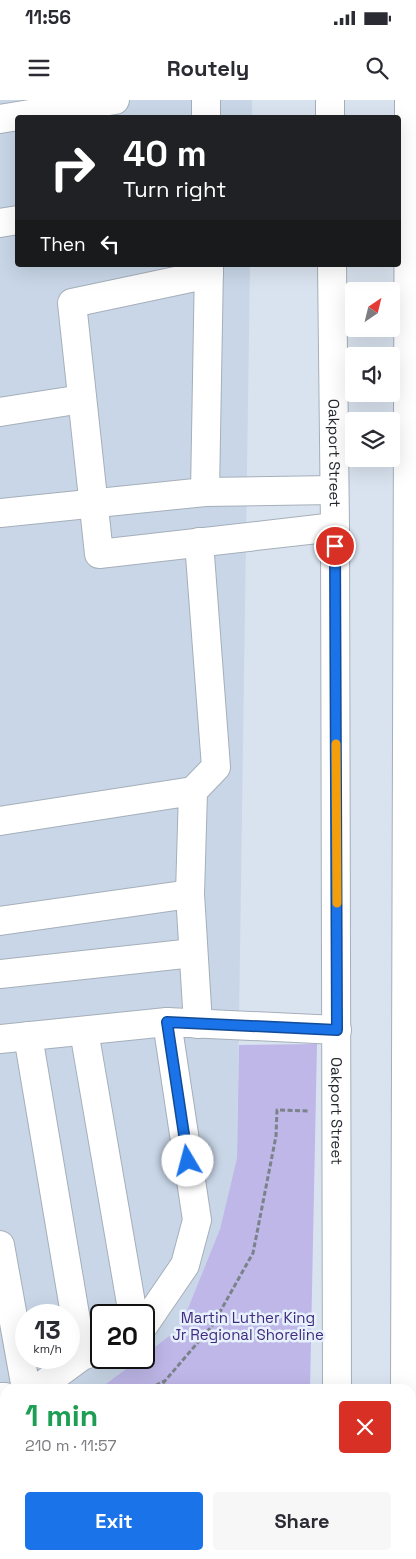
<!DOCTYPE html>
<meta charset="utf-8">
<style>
:root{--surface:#fff;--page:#f7f7f7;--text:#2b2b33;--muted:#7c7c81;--accent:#1a73e8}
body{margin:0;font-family:"Space Grotesk",sans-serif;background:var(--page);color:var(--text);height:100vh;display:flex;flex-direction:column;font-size:19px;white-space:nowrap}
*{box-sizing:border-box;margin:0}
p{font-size:16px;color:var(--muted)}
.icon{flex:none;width:28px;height:28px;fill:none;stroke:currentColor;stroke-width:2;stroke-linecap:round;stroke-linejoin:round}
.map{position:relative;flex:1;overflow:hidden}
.panel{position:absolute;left:0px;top:1284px;width:416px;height:176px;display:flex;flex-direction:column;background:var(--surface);border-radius:15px 15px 0 0;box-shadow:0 5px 20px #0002}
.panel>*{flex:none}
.top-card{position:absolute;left:15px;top:15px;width:386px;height:152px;border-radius:5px;box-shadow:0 5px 20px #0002;background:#202124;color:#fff;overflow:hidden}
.needle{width:32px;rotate:35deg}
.controls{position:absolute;left:345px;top:182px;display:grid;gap:10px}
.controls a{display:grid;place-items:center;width:55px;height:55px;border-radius:5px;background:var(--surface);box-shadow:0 5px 20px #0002;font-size:25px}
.speed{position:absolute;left:15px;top:1204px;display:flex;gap:10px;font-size:25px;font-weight:700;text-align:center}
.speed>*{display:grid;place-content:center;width:65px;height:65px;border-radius:50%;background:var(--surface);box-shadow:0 5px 20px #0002;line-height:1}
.speed small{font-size:12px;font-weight:400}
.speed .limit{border:2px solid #111;border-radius:8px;background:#fff;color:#111}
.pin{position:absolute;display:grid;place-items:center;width:42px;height:42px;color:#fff;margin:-21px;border:2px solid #fff;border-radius:50%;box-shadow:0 1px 5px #0007}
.me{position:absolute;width:55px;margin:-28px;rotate:352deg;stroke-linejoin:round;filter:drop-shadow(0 0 4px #0008)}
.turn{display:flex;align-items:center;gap:18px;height:105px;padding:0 25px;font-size:22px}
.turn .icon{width:65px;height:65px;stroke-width:2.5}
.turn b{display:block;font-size:35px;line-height:42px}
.then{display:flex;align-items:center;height:48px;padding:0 25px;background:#0003;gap:10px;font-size:19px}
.round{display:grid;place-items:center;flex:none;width:52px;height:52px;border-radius:5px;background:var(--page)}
.head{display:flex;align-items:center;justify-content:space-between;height:85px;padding:0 25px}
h1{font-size:30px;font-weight:700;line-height:38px;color:#1e9e55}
.action{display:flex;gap:10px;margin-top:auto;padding:10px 25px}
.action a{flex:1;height:58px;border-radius:5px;background:var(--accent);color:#fff;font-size:20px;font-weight:700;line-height:58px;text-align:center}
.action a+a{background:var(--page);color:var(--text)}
.status{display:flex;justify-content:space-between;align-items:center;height:35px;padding:0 25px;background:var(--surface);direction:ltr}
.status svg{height:14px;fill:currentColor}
header{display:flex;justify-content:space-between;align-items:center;height:65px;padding:0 25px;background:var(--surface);font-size:22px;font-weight:700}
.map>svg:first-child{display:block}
.built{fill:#c8d6e7;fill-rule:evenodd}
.green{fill:#beb7e8}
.water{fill:#5cd0e5}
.pier{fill:#d9e3ef}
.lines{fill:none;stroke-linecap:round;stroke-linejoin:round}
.stream{stroke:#5cd0e5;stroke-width:8}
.minor-casing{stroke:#a5afba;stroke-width:30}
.major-casing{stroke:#a5afba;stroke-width:30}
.highway-casing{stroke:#a5afba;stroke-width:30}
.path{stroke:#7b828a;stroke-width:3;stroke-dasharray:5 2.5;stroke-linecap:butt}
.minor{stroke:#fff;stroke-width:28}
.major{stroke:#fff;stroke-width:28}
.highway{stroke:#fff;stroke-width:28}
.route-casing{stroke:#114b97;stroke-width:12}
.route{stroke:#1a73e8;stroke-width:9}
.slow{stroke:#f59e0b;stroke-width:9}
.labels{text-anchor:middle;stroke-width:5;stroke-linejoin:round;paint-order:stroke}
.street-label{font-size:15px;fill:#24282c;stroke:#e6f1fc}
.park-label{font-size:15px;fill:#41297f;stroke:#e6f1fc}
</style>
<div class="status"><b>11:56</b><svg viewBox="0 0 49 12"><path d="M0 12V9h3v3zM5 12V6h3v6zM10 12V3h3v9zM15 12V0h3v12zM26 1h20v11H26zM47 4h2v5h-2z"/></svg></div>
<header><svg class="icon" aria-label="menu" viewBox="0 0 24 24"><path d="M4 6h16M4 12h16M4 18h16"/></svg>Routely<svg class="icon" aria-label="search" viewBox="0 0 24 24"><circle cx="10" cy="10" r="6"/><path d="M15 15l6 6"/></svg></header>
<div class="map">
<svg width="416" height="1459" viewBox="0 0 416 1459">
<rect width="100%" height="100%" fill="#d9e3ef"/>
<path class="built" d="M0,0H252V17L18,18V165H250L237,1058L220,1129L180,1228L144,1255V1215H101V1258H141L99,1289H5V1324L0,1325ZM26,1215H69V1258H26Z"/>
<g class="green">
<path d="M317,944L310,1289H99L141,1258H144V1255L180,1228L220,1129L237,1058L239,945Z"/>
<path d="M5,1324V1455H309V1459H0V1325Z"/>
</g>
<path class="water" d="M0,1388H5V1452L0,1453Z"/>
<path class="pier" d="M411,1385H416V1456L411,1455Z"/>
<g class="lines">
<path class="stream" d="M74,1455L76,1459"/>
<defs>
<g id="minor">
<path d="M206,0V18"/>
<path d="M0,19L115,0"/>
<path d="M0,123L18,120"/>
<path d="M209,165L205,392L334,390"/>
<path d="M209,174L72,203L99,454L335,427"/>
<path d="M0,312L82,299"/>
<path d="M0,413L205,392"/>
<path d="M193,691L216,667L199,442"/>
<path d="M0,721L193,691L190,794"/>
<path d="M0,821L190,794L198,924"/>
<path d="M0,874L193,853"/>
<path d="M84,931L133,1215"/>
<path d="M28,936L82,1256"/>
<path d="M0,939L167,922"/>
<path d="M0,1145L26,1289"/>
<path d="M144,1225L185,1165L197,1120L167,922L337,930"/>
<path d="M37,1289L82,1256L101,1249"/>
<path d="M0,1297H5"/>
</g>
<g id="major">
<path d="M330,0V18"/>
<path id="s1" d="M332,165L335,427L337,1289"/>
<path d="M338,1455V1459"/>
</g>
<g id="highway">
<path d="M405,1289L409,0"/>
<path d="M404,1459V1455"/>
</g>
</defs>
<use href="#minor" class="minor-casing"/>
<use href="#major" class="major-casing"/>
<use href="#highway" class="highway-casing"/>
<g class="path">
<path d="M149,1289L164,1281"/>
<path d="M158,1289L212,1226L253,1153L276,1036L277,1010L310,1011"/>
<path d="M0,1342L5,1341"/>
<path d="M0,1455L5,1450"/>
</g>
<use href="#minor" class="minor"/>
<use href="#major" class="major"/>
<use href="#highway" class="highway"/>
</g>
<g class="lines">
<defs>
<path id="route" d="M188,1061L167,922L337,930L335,446"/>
</defs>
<use href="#route" class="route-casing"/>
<use href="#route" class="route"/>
<path class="slow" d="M336,644L337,803"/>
</g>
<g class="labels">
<g class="street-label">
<text dy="5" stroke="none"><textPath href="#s1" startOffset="188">Oakport Street</textPath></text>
<text dy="5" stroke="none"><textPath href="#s1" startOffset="846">Oakport Street</textPath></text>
</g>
<g class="park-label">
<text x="248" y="1223">Martin Luther King<tspan x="248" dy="17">Jr Regional Shoreline</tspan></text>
</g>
</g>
</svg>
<div class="controls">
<a><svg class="needle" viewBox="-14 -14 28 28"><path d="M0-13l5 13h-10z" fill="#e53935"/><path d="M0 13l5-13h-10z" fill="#7c7c81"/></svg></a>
<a><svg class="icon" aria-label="sound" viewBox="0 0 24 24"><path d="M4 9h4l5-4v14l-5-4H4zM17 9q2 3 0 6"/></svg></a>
<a><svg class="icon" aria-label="layers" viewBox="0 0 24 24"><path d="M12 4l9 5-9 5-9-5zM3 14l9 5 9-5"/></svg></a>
</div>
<div class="speed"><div>13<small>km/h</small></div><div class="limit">20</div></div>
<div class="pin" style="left:335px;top:446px;background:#d93025"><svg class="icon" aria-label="arrive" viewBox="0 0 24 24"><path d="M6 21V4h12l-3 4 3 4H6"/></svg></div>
<svg class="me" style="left:188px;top:1061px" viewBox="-20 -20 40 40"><circle r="19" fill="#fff"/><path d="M0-13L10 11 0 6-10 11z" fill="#1a73e8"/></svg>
<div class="top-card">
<div class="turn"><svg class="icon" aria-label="right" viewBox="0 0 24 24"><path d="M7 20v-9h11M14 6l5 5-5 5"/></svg><div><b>40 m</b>Turn right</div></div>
<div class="then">Then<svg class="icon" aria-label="left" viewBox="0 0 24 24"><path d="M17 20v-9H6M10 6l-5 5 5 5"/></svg></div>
</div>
<section class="panel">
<div class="head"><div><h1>1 min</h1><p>210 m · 11:57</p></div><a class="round" style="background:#d93025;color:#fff"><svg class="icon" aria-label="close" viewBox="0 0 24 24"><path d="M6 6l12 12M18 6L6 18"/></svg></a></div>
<div class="action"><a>Exit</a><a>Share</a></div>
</section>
</div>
